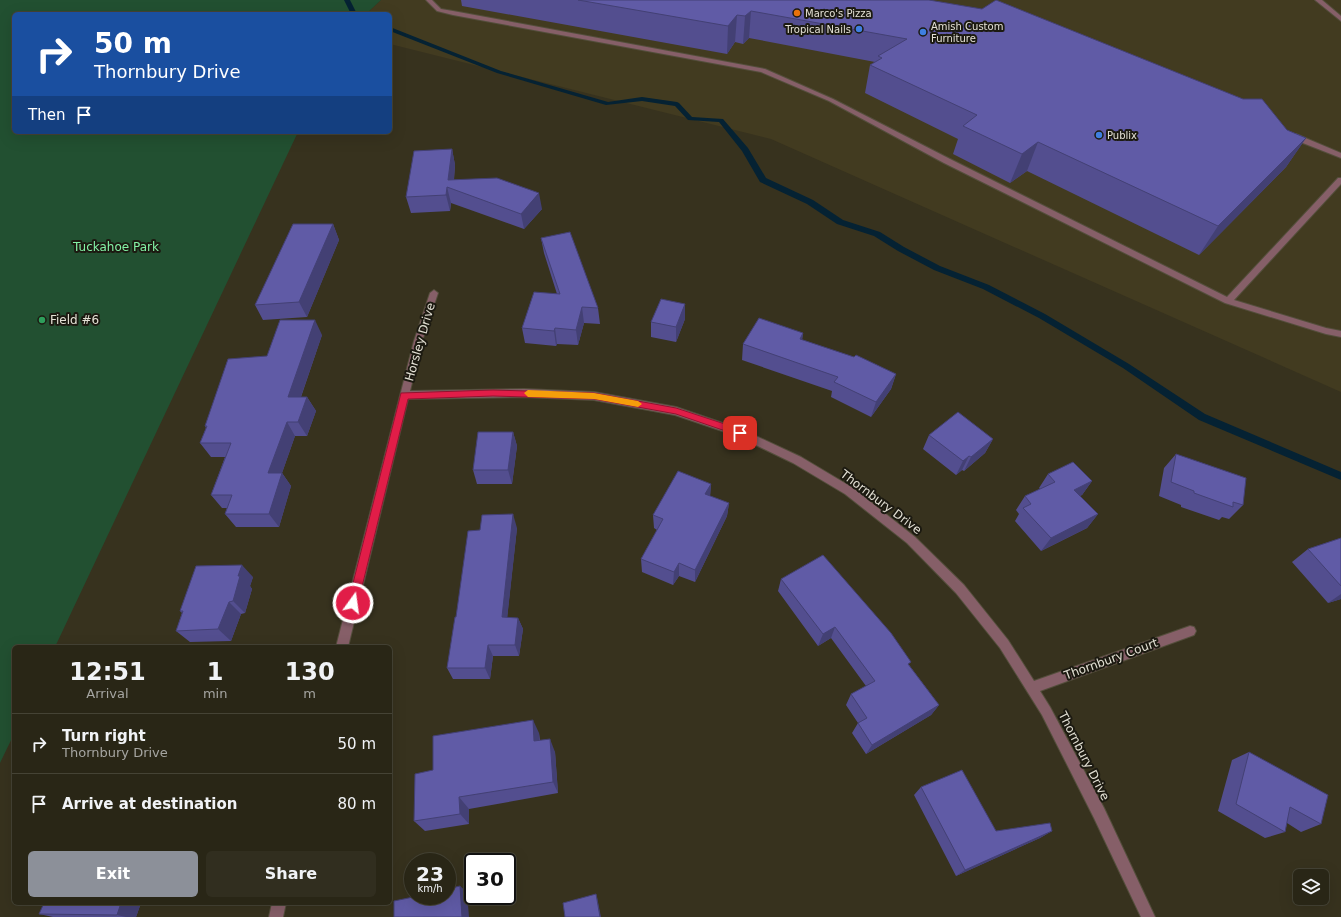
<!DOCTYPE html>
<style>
:root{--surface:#292616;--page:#312e1f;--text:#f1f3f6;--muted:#a5a5a1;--line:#454335;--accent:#8c9099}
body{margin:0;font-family:"DejaVu Sans",sans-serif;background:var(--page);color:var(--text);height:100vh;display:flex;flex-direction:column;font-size:15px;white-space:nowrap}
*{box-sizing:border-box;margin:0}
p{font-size:13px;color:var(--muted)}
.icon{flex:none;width:22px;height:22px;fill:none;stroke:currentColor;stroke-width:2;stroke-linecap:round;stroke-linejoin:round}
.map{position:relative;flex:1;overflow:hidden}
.details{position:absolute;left:12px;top:645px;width:380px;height:260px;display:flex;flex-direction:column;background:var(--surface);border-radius:6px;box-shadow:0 4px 16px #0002,0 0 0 1px var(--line)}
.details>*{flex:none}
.hud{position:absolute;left:12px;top:12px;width:380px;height:122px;border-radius:6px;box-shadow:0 4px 16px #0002,0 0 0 1px var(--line);background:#1a4fa0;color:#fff;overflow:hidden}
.controls{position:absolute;left:1293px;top:869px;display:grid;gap:8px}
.controls a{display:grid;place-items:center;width:36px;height:36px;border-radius:6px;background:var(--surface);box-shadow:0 4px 16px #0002,0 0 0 1px var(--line);font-size:20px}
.speed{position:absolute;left:404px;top:853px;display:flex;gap:8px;font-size:20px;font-weight:700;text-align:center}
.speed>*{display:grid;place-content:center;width:52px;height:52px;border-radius:50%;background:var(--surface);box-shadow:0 4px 16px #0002,0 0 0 1px var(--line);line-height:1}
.speed small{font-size:10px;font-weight:400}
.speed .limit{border:2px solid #111;border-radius:6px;background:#fff;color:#111}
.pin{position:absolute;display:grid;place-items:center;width:34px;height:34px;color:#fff;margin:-17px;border-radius:8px;box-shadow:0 2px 6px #0006}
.me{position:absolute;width:44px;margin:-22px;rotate:14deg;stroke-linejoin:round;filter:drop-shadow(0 0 3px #0008)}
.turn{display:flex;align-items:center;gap:14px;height:84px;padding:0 16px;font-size:18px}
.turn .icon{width:52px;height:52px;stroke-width:2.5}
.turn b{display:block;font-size:28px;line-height:34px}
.then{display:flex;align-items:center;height:38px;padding:0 16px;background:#0003;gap:8px;font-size:15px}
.eta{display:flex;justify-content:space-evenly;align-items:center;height:68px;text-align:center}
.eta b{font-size:24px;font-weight:800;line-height:28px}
.primary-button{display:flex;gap:8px;margin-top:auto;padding:8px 16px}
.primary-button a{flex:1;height:46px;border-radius:6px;background:var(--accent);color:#fff;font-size:16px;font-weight:800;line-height:46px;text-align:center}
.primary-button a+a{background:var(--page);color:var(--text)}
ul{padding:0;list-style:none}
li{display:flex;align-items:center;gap:12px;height:60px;padding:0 16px;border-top:1px solid var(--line)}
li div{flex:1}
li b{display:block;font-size:15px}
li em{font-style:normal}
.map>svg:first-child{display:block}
.built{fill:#423b20}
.green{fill:#225031}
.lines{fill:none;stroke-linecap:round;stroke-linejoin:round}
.stream{fill:#052233;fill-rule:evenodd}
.lane-casing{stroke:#534e3b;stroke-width:2}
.street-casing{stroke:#534e3b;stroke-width:2}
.lane{fill:#865f68;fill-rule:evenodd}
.street{fill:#865f68;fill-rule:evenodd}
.wall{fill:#534e8f}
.shaded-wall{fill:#434074}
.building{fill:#605ba6;stroke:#434074}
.route{fill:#e11d48;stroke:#92132f}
.slow{fill:#f59e0b}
.food-dot{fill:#e8710a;stroke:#1c1a11;stroke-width:1.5}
.shop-dot{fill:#3f7fe0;stroke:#1c1a11;stroke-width:1.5}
.leisure-dot{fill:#2e9e5b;stroke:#1c1a11;stroke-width:1.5}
.labels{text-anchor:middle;stroke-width:4;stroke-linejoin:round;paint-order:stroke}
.far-poi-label{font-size:10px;fill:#e4e1d5;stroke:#1c1a11;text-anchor:start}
.park-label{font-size:12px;fill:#83f1a5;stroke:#1c1a11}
.poi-label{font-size:12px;fill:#e4e1d5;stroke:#1c1a11;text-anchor:start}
.street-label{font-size:12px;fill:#e4e1d5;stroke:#1c1a11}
</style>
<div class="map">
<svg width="1341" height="917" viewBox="0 0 1341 917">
<rect width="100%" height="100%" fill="#37321e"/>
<path class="built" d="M381,0H1341V392L771,139L390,44V14H366Z"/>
<path class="green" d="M0,0H381L366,14H14V132H298L55,647H14V734L0,763Z"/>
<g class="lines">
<g class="stream">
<path d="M344,0H350L357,14H351Z"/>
<path d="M390,27L501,71L608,102L642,97L677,102L679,103L692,117L723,119L748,148L766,178L813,200L843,220L880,232L904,247L940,266L989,285L1045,314L1129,364L1205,414L1341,472V480L1199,420L1123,368L1039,318L983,289L934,270L898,251L874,236L837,224L807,204L760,182L742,151L719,122L688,120L675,106L642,101L606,105L497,73L390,31Z"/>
</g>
<defs>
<g id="lane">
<path d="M426,0H432L441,9L453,11L765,69L833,99L950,159L1227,297L1338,178H1341V184L1234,300L1326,328L1341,331V337L1326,334L1225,303L944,163L829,101L761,72L453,15L437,11Z"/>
<path d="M1315,0H1322L1341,16V21Z"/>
<path d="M1290,134H1296L1341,153V158L1290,138Z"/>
</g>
<g id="street">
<path d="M434,290L438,293L422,341L410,391L524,389L594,392L676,407L743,430L801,457L853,488L915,537L964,585L1008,640L1034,681L1190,626L1194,627L1196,631L1194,635L1040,691L1050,707L1104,808L1155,917H1141L1094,818L1042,715L1000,648L956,593L907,543L845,494L793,463L737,436L675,415L594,400L524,397L408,399L348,647H336L414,341L430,293Z"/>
<path d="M272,903H286L283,917H269Z"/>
</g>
</defs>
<use href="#lane" class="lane-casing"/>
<use href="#street" class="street-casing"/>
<use href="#lane" class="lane"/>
<use href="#street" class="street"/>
</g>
<g class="wall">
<path d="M461,0H888L1287,130L1306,138L1286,167L1199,255L1027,171L1010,183L953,154L958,139L865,93L870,65L875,62L749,38L743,44L735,42L727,54L462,6Z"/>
<path d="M452,149L455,165L454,180L542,209L524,229L451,203L450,211L411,213L406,197Z"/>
<path d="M333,224L339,240L307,317L263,320L255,305Z"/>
<path d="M541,238L598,308L600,324L584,323L578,345L557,344L556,346L525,343L522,328L557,294L544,253Z"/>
<path d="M685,319L676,342L651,337V322Z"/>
<path d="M803,333L802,340L896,374L891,389L871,417L831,397L832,391L742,360L743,344Z"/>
<path d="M322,335L301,397H307L316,411L307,436H295L282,473L291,486L279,527H236L225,514L227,508H222L211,495L225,457H211L200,443L206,428L205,426L267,356Z"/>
<path d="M513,432L517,446L512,484H477L473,470Z"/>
<path d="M929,435L993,439L985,453L964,471L962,470L956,475L923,449Z"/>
<path d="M1176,454L1243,505L1229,519L1222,517L1219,520L1181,507V505L1159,496L1164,468Z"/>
<path d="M1048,474L1092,481L1082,495L1079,496L1098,514L1087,528L1041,551L1015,521L1019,514L1016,510L1025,496L1040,489L1039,488Z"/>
<path d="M711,484L710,496L729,503L727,516L695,582L679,576L673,585L642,572L641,559L657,530L654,528L653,515Z"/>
<path d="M517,528L507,618H518L523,629L519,656H493L490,679H453L447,668L480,530Z"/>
<path d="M1341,538V599L1328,603L1292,562L1308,549Z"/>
<path d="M253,577L250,586L252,589L245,613L241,614L231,641L190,642L176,631L182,613L180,611Z"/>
<path d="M781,579L909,665L939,705L931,715L866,754L852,733L858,723L846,705L851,694L866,686L831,638L818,646L778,591Z"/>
<path d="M539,733L540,740L555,752L558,793L469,809V824L425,831L414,821L433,770Z"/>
<path d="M1249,752L1321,824L1301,832L1287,823L1285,832L1265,838L1218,811L1232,760Z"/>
<path d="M921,787L996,831H1052L1040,838L956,876L914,795Z"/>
<path d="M141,903L136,917H53L39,914Z"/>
</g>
<g class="shaded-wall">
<path d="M751,11L749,38L743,44L745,16Z"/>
<path d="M737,15L735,42L727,54L728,26Z"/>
<path d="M1306,138L1286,167L1199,255L1218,226Z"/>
<path d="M1038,142L1027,171L1010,183L1022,154Z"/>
<path d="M452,149L455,165L453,189L448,180Z"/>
<path d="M447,187L451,203L450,211L446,195Z"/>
<path d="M539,193L542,209L524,229L521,214Z"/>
<path d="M333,224L339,240L307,317L299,302Z"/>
<path d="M685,304V319L676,342V327Z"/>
<path d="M582,307L584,323L578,345L576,330Z"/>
<path d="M315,320L322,335L296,411L288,397Z"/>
<path d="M555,328L557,344L556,346L554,331Z"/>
<path d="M803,333L801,348L800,339Z"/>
<path d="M896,374L891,389L871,417L876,402Z"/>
<path d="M307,397L316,411L307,436L298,422Z"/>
<path d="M287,422L295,436L282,473L291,486L279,527L269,514L268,473Z"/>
<path d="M513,432L517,446L512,484L508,470Z"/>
<path d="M993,439L985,453L964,471L971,457Z"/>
<path d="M969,456L962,470L956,475L963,461Z"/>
<path d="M1092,481L1082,495L1064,504L1074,490Z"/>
<path d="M711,484L710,497L705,494Z"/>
<path d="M729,503L727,516L695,582V570Z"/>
<path d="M513,514L517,528L506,629L502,617Z"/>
<path d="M1098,514L1087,528L1041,551L1051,538Z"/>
<path d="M679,563V576L673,585L674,572Z"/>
<path d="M242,565L253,577L250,586L252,589L245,613L233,601L238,576Z"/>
<path d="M1341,594V599L1328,603Z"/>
<path d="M229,602L241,614L231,641L218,629Z"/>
<path d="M518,618L523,629L519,656L515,645Z"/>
<path d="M835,627L831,638L818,646L823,634Z"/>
<path d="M488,645L493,656L490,679L485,668Z"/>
<path d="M939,705L931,715L866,754L872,745Z"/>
<path d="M533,720L539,733L540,754L534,741Z"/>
<path d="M550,739L555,752L558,793L553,782Z"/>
<path d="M459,797L469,809V824L460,814Z"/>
<path d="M1052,831L1040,838L956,876L965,870Z"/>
<path d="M460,886L467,892L469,917H462Z"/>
<path d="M596,894L597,897L601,917H600Z"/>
<path d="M121,903H141L136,917H126L117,915Z"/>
</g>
<g class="building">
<path d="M578,0H929L982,9L996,0L1243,99H1262L1287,130L1306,138L1218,226L1038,142L1022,154L963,126L977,115L870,65L882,58L878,56L907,39L751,11L745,16L737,15L728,26Z"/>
<path d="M452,149L448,180L497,178L539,193L521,214L447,187L446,195L406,197L414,151Z"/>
<path d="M293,224H333L299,302L255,305Z"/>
<path d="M570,232L598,308L582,307L576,330L555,328L554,331L522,328L534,292L560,294L541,238Z"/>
<path d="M661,299L685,304L676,327L651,322Z"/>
<path d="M759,318L803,333L800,339L854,357L856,355L896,374L876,402L834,382L838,377L743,344Z"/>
<path d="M280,320H315L288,397H307L298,422H287L268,473H282L269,514H225L232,495H211L231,443H200L207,426H205L228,359L267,356Z"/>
<path d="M958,412L993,439L971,457L969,456L963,461L929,435Z"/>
<path d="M478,432H513L508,470H473Z"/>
<path d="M1176,454L1246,478L1243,505L1233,502V507L1194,493V491L1171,482Z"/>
<path d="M1073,462L1092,481L1074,490L1098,514L1051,538L1023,508L1031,504L1025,496L1055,482L1048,474Z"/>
<path d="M678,471L711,484L705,494L729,503L695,570L679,563L674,572L641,559L663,519L653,515Z"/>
<path d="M513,514L502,617L518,618L515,645H488L485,668H447L455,617H456L468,531L480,530L482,515Z"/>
<path d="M1341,538V586L1308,549Z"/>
<path d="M823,555L891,633L911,662L908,664L939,705L872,745L858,723L867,718L851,694L875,681L835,627L823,634L781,579Z"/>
<path d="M242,565L238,576H240L233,601L229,602L218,629L176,631L183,611H180L196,566Z"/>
<path d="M533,720L534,741L550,739L553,782L459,797L460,814L414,821L415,774L433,770V736Z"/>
<path d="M1249,752L1328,795L1321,824L1290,807L1285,832L1236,804Z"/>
<path d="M962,770L996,831L1050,823L1052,831L965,870L921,787Z"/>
<path d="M460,886L462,917H394V901L418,896H447V889Z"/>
<path d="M596,894L600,917H565L563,903Z"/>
<path d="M44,903H121L117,915L39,914Z"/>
</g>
<path class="route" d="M493,390L594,393L676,408L743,430L744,433L740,436L676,414L594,399L493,396L408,399L358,603L357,606L353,607L350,606L348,603L401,393Z"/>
<path class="slow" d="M528,390L594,393L638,401L642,404L638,407L594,399L528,397L524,393Z"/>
<circle class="food-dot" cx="797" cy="13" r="4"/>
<g class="shop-dot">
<circle cx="859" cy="29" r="4"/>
<circle cx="923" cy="32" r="4"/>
<circle cx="1099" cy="135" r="4"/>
</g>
<circle class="leisure-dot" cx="42" cy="320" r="4"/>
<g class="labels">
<g class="far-poi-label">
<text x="805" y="17">Marco's Pizza</text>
<text x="931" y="30">Amish Custom<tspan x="931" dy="12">Furniture</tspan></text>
<text x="851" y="33" text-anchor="end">Tropical Nails</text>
<text x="1107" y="139">Publix</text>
</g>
<g class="park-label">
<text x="116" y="251">Tuckahoe Park</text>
</g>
<g class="poi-label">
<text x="50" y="324">Field #6</text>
</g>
<g class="street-label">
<text transform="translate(420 342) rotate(-74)" y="4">Horsley Drive</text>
<text transform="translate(881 502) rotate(37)" y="4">Thornbury Drive</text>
<text transform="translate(1111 659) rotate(-20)" y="4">Thornbury Court</text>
<text transform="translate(1084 756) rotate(63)" y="4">Thornbury Drive</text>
</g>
</g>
</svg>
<div class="controls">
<a><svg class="icon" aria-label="layers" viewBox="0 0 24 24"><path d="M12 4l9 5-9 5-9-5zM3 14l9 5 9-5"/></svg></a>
</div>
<div class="speed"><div>23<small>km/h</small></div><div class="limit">30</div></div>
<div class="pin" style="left:740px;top:433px;background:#d93025"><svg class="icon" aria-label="arrive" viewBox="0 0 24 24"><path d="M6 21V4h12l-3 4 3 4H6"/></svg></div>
<svg class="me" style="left:353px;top:603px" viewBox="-20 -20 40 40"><circle r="17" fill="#e11d48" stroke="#fff" stroke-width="3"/><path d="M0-11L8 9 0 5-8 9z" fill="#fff"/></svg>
<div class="hud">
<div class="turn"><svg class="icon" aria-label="right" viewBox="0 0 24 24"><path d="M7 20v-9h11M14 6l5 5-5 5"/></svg><div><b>50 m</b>Thornbury Drive</div></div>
<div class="then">Then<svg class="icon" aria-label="arrive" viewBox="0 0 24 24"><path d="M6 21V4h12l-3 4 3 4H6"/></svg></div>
</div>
<section class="details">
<div class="eta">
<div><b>12:51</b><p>Arrival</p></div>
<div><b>1</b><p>min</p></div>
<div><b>130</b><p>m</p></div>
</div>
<ul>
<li><svg class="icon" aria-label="right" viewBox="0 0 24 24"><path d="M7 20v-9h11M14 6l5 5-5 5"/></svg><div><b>Turn right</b><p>Thornbury Drive</p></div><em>50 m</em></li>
<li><svg class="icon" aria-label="arrive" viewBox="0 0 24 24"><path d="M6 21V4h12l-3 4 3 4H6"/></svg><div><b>Arrive at destination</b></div><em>80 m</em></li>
</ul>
<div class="primary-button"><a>Exit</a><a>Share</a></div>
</section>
</div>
